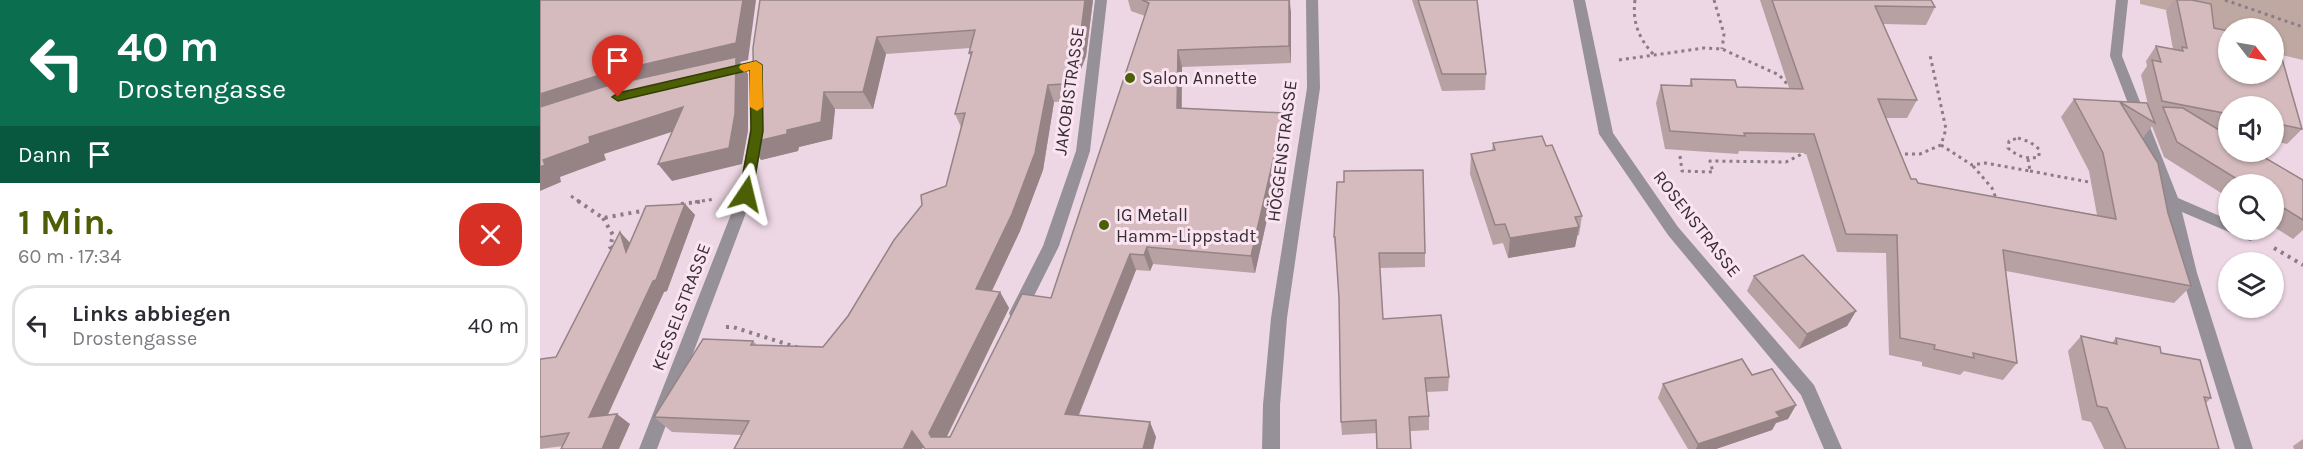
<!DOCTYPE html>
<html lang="de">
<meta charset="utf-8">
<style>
:root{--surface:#fff;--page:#f7f7f7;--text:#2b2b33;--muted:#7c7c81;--line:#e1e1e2;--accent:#4c5f04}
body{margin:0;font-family:Karla,sans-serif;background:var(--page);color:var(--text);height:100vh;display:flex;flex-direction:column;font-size:22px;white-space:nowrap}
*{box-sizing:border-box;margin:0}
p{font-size:20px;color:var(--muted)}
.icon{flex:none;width:33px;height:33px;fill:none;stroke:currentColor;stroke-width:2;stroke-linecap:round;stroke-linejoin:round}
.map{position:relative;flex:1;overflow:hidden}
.drawer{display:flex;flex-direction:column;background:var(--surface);width:540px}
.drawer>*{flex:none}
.top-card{background:#0b6e4f;color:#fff;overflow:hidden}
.needle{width:39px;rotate:121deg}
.buttons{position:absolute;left:1678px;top:18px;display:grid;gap:12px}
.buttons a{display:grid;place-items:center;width:66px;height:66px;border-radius:50%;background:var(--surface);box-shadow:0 2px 4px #0004;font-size:30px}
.pin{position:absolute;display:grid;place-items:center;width:51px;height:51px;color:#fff;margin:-62px -26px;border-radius:50% 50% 50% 0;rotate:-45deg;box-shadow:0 0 6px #0007}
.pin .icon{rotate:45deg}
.me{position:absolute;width:66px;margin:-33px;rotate:10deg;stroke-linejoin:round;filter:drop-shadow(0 0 4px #0008)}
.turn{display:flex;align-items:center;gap:21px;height:126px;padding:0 18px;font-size:27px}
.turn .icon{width:78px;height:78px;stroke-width:2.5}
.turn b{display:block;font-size:42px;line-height:51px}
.then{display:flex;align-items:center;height:57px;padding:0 18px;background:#0003;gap:12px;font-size:22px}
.round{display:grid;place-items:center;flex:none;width:63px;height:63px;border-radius:24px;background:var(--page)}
.summary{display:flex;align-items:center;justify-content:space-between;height:102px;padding:0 18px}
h1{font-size:36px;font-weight:700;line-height:45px;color:var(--accent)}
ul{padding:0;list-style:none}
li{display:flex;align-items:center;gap:18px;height:81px;margin:0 12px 9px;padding:0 6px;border:3px solid var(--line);border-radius:24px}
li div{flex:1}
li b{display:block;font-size:22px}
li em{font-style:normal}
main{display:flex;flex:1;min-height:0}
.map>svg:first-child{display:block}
.green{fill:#bea8a1}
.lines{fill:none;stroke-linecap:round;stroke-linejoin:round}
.path-far1{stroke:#8b7c85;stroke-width:3;stroke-dasharray:3 4;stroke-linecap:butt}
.path{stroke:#8b7c85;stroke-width:4;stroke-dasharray:3 5;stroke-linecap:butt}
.street{fill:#969098;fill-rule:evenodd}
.wall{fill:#b7a1a3}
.shaded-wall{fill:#958385}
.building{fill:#d5bbbe;stroke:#958385;stroke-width:1.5}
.route{fill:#4c5f04;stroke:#313e03;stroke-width:1.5}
.slow{fill:#f59e0b}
.poi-dot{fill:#4c5f04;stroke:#fbe4f1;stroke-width:2}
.labels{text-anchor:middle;stroke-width:6;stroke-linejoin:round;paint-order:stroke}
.poi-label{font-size:18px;fill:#362e33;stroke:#fbe4f1;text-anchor:start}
.street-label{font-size:18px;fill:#362e33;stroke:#fbe4f1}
</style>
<main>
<section class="drawer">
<div class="top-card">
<div class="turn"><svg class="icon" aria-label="left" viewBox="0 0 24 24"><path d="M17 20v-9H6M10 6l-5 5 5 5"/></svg><div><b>40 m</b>Drostengasse</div></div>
<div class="then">Dann<svg class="icon" aria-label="arrive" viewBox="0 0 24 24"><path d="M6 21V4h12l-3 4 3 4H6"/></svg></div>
</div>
<div class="summary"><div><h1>1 Min.</h1><p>60 m · 17:34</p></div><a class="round" style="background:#d93025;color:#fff"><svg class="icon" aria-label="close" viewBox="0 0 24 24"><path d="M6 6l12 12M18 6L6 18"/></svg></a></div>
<ul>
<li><svg class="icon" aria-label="left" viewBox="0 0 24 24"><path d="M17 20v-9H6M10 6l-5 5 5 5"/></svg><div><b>Links abbiegen</b><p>Drostengasse</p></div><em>40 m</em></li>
</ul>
</section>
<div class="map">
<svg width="1763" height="449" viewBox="0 0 1763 449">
<rect width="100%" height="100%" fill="#edd7e4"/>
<path class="green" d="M1600,0H1763V60L1734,53V28H1689V42L1662,18L1600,4Z"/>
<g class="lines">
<g class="path-far1">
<path d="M1095,0C1092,22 1099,39 1114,55"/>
<path d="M1174,0L1184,34L1182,49"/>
<path d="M1685,0L1763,27"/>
<path d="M1079,60L1164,48L1182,49L1239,75L1249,86"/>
<path d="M1478,138L1490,142L1499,149V157C1486,159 1478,157 1468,148L1469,141Z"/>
<path d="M1401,145L1432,165L1445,163L1490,171L1488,159"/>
<path d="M1358,154H1380L1401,145L1406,129L1390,55"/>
<path d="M1140,156L1142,171L1173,172L1170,161L1246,162L1268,151"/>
<path d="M1433,166L1452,188L1457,201"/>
<path d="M1490,171L1554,183"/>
<path d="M31,196L40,202"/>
<path d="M155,202L175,199"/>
</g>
<g class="path">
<path d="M38,201L63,218L107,210"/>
<path d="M141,204L165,201"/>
<path d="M63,218L73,235L70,247L75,250"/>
<path d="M1734,248L1763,265"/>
<path d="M186,327H193L259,348"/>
</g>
<g class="street">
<path d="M555,0H567L550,151L519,246L483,318L477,320L471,318L469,313L503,246L536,151Z"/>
<path d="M766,0H778L780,88L747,318L740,405V449H722L723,405L731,318L767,88Z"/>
<path d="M1033,0H1045L1073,133L1138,227L1274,385L1302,449H1284L1261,395L1128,235L1059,134Z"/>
<path d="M1576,0H1588L1582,56L1638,198L1689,220V230H1712L1718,235L1715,239L1710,241L1642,212L1657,273L1713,449H1695L1641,273L1625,201L1570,56Z"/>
<path d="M216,61L222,65L221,68L184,77L178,73L179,70Z"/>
<path d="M217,124L224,129L213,194L117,449H99L199,194L210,129Z"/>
</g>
</g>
<g class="wall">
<path d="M220,0H553L546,56L529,101L514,102L503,170L480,231L452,291L460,292L469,308L407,437H410L511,298L605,16L591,11L588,0H750L751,13V63L642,67V108L744,113L747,130L715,273L613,264L610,271L596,270L539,415L616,437L613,449H385L383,447L201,435L132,432L114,417L213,341L217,345L283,347L308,316L406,186L421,127L415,114L431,57L429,53L430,48L346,54L333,109H295L292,139L259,147L258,151L221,160L214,114Z"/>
<path d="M872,0H937L946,74L945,90L902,91Z"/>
<path d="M1220,0H1391L1395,7L1386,25L1343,24L1377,100L1367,118H1346L1371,179L1378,183L1557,215L1549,171L1521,117L1534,99L1607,103L1609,109L1601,75L1607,66L1606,61L1616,46L1633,49L1626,11L1634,0H1652L1674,28L1762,129L1747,144L1734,141V106H1689V132L1678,129L1763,180V230L1753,239L1734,227V184H1689V198L1624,157L1612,126L1603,138L1628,213L1651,286L1634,303L1466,271L1477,363L1463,380L1424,371L1420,375L1382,366V362L1349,355L1346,253L1297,252L1266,153L1199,151L1198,154L1125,149L1116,103L1121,85L1149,86L1151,79L1197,87L1249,88Z"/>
<path d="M953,143L1006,146L1042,216L1039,235L1037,236L1035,247L968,258L963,243L953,245L930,174L931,154L952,151Z"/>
<path d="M145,204L155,215L127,291L124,292L68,415L90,424L23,446L0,449V360L16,357L80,232L90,243Z"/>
<path d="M794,237L885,253V267L840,268L843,319L909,377L908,391L887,392L889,416V430L802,435L801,422L799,298L796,252H795Z"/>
<path d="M1214,276L1316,311L1307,326L1259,349L1207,291Z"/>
<path d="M1541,336L1572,343L1576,338L1621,353L1671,398L1666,403L1679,449H1564L1551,422L1542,420L1528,351Z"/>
<path d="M1212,375L1256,405L1248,419L1236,423L1232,430L1176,449H1148L1118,398L1123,384Z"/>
<path d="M1763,439V449H1754L1753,446Z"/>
</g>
<g class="shaded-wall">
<path d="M203,0H216L208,60L200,62L208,74V131L202,164L132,181L118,164L196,63L0,116V94Z"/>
<path d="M545,0H553L546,56L529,101L523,84Z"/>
<path d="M749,0L751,13V63L749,46Z"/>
<path d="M337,37L346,54L333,109L323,92Z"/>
<path d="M638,50L642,67L641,125L637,108Z"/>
<path d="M508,85L514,102L503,170L480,231L445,305L436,289Z"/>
<path d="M284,92L295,109L292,139L259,147L258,151L221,160L209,143L247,130Z"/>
<path d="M143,107L156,124L64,154L66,160L20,177L21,182L0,191V167L3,160L49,137Z"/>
<path d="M744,113L747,130L715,273L711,256Z"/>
<path d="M145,204L155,215L127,291L124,292L62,427L49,417Z"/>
<path d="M1039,227L1035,247L968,258L970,238Z"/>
<path d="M80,232L91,244L86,252Z"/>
<path d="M607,247L613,264L610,271L604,255Z"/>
<path d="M590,254L596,270L533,429L525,414Z"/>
<path d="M460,292L469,308L401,448L389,433Z"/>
<path d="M1316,311L1307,326L1259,349L1267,334Z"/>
<path d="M1256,405L1248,419L1236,423L1232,430L1176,449H1156L1158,444L1236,412Z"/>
<path d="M77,414L90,424L79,449H62Z"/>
<path d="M610,422L616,437L613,449H603Z"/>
<path d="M372,431L384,446L382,449H363Z"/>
</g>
<g class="building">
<path d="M0,0H203L196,43L63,74L0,94Z"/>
<path d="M220,0H545L540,39L523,84L508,85L495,153L472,214L436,289L460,292L389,433L391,437H410L482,294L511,298L609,3L602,0H749V46L638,50L637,108L744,113L711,256L607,247L604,255L590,254L525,414L610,422L603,449H385L372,431L363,449H194L209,421L114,417L163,339L213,341L211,345L283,347L308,316L354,240L382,205L381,195L406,186L425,113L415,114L432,52L429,53L435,30L337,37L323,92H284L281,122L247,130V134L209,143L214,114L213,48Z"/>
<path d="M878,0H937L946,74H902Z"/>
<path d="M1232,0H1391L1395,7L1335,6L1377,100L1338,99L1371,179H1376L1378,183L1576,219L1563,153L1534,99L1607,103L1615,123L1580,102L1618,163L1628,213L1651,286L1463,250L1477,363L1433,353L1434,358L1394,349L1395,345L1360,338L1357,235L1306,234L1274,134L1204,133L1205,136L1130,131L1121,85L1152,86L1151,79L1195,80L1197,87L1263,89Z"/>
<path d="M1637,0H1652L1671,4L1674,28L1689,31V74H1734V40L1737,41L1762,129L1734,123V106H1689V114L1622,101L1612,60L1621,62L1616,46L1643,51L1642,47L1647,48Z"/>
<path d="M196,57L195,114L189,148L118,164L143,107L49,137L50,143L3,160L5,165L0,167V107L66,86Z"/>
<path d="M1623,107L1643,108L1689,136V152H1715L1763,180V220L1734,202V184H1705L1637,142Z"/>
<path d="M1002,136L1006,146L1012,145L1042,216L1035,217L1039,227L970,238L965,224L955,225L931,154L955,150L953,143Z"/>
<path d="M883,170L885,253H839L843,319L901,315L909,377L885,378L889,416L869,417L871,449H837L836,420L801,422L799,298L795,237H794L797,182H804V171Z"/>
<path d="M145,204L116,280L113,281L49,417L77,414L62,449H21L29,433L0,437V360L1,359L16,357L80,232L86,252L106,206Z"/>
<path d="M1263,255L1316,311L1267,334L1214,276Z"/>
<path d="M1541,336L1577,344L1576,338L1620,347L1621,353L1660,360L1671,398L1664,397L1679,449H1586L1567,408L1557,406Z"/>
<path d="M1202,359L1212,375L1232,369L1256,405L1236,412L1240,417L1158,444L1123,384Z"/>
</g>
<path class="route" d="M216,61L222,65L223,131L212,194L206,199L199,194L211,131L210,70L78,101L72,97L78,93Z"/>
<path class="slow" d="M216,61L222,65L223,107L217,111L210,107V70L204,72L199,68L200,65Z"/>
<g class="poi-dot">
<circle cx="590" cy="78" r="6"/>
<circle cx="564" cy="225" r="6"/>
</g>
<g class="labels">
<g class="poi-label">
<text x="602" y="84">Salon Annette</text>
<text x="576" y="221">IG Metall<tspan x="576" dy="21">Hamm-Lippstadt</tspan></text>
</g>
<g class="street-label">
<text transform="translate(529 91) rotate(-82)" y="6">JAKOBISTRASSE</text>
<text transform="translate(742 151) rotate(-83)" y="6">HÖGGENSTRASSE</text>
<text transform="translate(1157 224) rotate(52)" y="6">ROSENSTRASSE</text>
<text transform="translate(141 307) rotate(-69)" y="6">KESSELSTRASSE</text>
</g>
</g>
</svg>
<div class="buttons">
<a><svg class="needle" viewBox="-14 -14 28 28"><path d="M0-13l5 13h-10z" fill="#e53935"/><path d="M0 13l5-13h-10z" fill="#7c7c81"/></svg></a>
<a><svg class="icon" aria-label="sound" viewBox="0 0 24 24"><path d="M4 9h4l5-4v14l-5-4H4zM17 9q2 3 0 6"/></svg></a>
<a><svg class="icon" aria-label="search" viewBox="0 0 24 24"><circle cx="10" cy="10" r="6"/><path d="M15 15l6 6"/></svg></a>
<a><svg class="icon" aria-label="layers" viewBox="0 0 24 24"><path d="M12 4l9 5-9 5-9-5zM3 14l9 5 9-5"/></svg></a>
</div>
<div class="pin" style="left:78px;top:97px;background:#d93025"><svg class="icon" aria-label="arrive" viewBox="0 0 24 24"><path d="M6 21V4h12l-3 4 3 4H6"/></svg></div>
<svg class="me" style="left:206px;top:194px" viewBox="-20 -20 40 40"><path d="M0-17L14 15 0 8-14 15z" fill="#4c5f04" stroke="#fff" stroke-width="4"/></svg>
</div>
</main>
